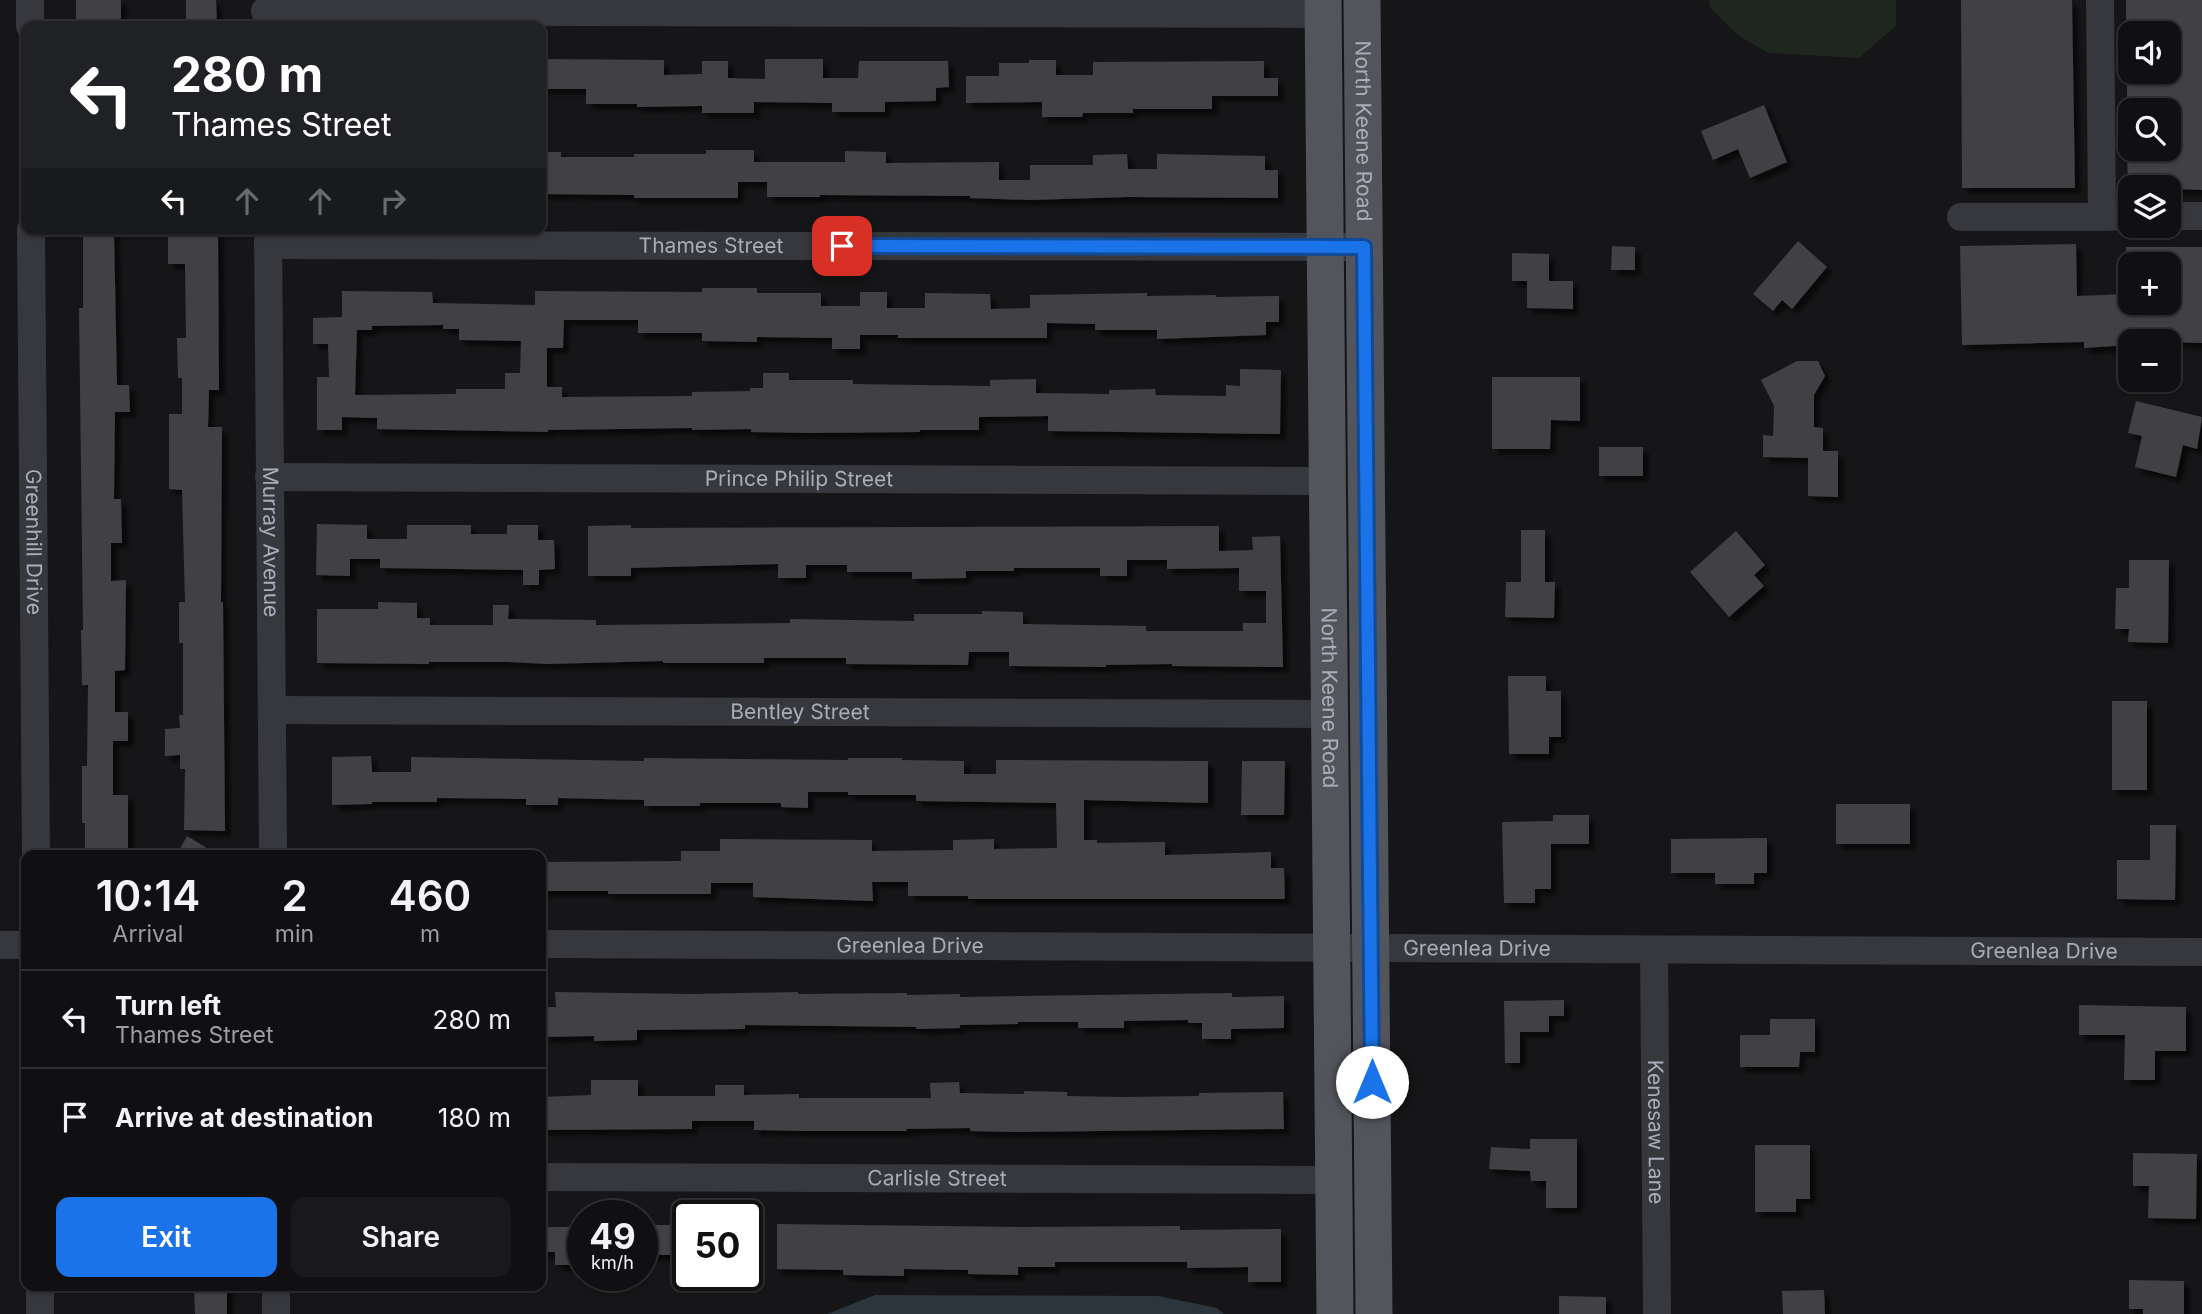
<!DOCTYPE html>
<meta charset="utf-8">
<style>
:root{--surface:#101012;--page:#19191b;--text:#f1f3f6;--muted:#9c9d9f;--line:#303032;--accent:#1a73e8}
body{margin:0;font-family:Inter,sans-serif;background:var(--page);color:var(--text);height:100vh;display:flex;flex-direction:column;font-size:26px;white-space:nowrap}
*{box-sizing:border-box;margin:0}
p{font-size:23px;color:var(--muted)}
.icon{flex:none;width:38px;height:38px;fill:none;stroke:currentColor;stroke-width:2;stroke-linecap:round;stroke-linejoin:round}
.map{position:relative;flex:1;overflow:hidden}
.panel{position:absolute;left:21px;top:850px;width:525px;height:441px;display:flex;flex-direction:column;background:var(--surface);border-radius:14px;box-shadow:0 2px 5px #0004,0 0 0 2px var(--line)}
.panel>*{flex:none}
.banner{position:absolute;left:21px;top:21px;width:525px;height:214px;border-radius:14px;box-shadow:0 2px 5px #0004,0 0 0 2px var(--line);background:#202124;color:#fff;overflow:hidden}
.fabs{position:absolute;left:2118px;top:21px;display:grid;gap:14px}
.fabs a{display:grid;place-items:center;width:63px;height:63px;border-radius:14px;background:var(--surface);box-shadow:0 2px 5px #0004,0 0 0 2px var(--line);font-size:35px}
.speed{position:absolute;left:567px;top:1200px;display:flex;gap:14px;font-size:35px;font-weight:700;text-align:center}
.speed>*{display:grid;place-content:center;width:91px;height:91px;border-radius:50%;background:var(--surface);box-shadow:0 2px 5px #0004,0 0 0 2px var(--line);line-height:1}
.speed small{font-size:18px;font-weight:400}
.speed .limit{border:4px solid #111;border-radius:10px;background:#fff;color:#111}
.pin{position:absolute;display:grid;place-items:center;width:60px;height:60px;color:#fff;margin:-30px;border-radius:14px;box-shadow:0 4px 10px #0006}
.me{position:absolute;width:77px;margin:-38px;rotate:0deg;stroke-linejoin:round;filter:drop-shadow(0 0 5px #0008)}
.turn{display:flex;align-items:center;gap:24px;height:147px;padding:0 35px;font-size:32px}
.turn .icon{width:91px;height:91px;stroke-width:2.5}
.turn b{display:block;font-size:49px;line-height:60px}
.lanes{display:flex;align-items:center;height:66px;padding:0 35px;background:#0003;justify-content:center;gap:35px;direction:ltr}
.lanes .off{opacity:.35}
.eta{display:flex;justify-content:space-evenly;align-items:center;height:119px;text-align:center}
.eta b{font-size:42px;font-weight:600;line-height:49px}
.button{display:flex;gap:14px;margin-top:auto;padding:14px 35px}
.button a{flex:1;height:80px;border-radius:14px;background:var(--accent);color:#fff;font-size:28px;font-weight:600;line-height:80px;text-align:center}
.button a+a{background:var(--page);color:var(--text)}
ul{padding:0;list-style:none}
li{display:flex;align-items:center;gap:21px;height:98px;padding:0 35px;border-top:2px solid var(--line)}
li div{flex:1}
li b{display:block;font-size:26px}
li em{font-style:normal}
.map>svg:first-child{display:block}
.green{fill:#1e261f}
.water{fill:#2c353c}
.building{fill:#404145;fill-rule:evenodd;filter:url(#shadow)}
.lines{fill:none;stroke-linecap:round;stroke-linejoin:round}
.minor{stroke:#37383d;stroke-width:28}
.major{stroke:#53555c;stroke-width:37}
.route-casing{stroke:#114b97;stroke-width:18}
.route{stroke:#1a73e8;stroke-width:12}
.labels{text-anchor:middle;stroke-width:6;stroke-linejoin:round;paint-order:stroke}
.street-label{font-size:21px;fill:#a8adb8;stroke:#111113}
</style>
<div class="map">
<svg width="2202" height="1314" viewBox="0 0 2202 1314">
<defs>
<filter id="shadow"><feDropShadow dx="5.5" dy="5.5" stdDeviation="2" flood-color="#0009"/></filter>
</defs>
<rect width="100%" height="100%" fill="#161618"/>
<path class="green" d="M1709,0H1896V26L1859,58L1769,53L1740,37L1710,7Z"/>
<path class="water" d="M875,1295L1158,1296L1217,1308L1224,1314H827Z"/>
<g class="building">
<rect x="76" y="0" width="45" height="26"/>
<path d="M186,0H216L217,26H186Z"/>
<path d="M1961,0H2072L2075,188H1962Z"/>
<path d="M2126,0H2202V190L2128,187L2127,149H2168V110H2127V72H2168V33H2126Z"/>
<path d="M541,59L664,60V75L702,74V61H728V78L765,79V59H823V78H858L859,61H948L949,87L936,88V101L885,102V112H832V103L754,102V113H702V106L637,107V104H586V89H541Z"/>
<path d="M1029,60H1056V75H1093V62L1264,61V78H1278V96H1212V109H1133V113H1083L1082,117H1042V102L966,103V76H999V63H1029Z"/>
<path d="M1764,105L1787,162L1750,178L1738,149L1713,160L1701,131Z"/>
<path d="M706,150H754V162H845V151L886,152V163L999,162V180H1030V165H1093V155L1127,154L1128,169H1157V154L1265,156V170H1278V198L1128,197L1030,200L970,198V196L820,195V197H767V182H738V198H634V195L541,194V152H561V157H634V154H706Z"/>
<path d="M83,229H114L117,385H129L130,412H115L114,499H121L122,543H111V581L126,580L125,670L115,671V712H128V741H113V795H128V856H85V823H82V766H87L88,685H82L81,630H83L79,308H83Z"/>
<path d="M168,229L218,230L219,390H209L208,427H222L221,602H223L225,831L184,830L185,769H180V755L165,756V729L180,728L179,715H183V643H179V602H185L182,490L169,489V414H182V378H178L177,338H186L185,264H168Z"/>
<path d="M1798,241L1827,267L1792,309L1782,300L1773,311L1753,294Z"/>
<path d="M2076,244L2077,296L2130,294V303H2168V264H2126V247H2202V343L2130,341V345L2084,348V342L1962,345L1960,246Z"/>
<path d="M1612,246L1635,247V270H1611Z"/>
<path d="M1512,253L1549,254V281H1573V309L1527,308V281H1512Z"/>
<path d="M702,288H757V293H821V306H860V292H887V308H925V293L990,294L991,309L1030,308V295L1147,293V296L1216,295V297L1279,296V322H1266V335L1157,339V330H1095V324L1047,323V338H898V335H860V349H832V338L757,337V342L702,341V333H638V320H564L563,348H547V387H562V397L692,396V392L750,391V388H763V373H789V380H853V384L990,386V380L1036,379V393L1109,394V390L1155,389L1156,395L1226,396V385L1240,386V369L1281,370L1280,434L1048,431V416L979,417V430H920V432L809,433L751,432V429L692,430V428L548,430V432L377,429V418L342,417V430H317V377H329L328,344H313V318L342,317V291L432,292L433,303L535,305V291L702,292ZM443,325V329H459V340L521,341L520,373H505V389H456V394L355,395L357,330H372V326Z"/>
<path d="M1797,361H1818L1825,376L1814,395V427L1823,428V451H1838V497L1808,496V458L1763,457V435L1773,436L1774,406L1761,380Z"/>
<path d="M1492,377H1580V421L1551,420L1550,449H1492Z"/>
<path d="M2136,401L2202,417L2197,449L2183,445L2176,477L2135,467L2142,436L2128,433Z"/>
<rect x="1599" y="447" width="44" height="29"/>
<path d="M317,524L367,525V539H407V525H471V534H507V525H538V540H554L555,569L539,570V585H523V570L380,568V559H350V576L316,575Z"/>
<path d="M631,525V528L1219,526V551L1253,550L1252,537L1280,536L1283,667L1172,666V664L1106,665V667L1009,666V652H969L968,665L846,664V658H764V663H663V661L548,664L508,662H429V664L317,663V609H378V602L417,603V618H430V625H493V605H509L508,619L596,620V625L790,623V619L914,621V614H982V611L1023,612V624L1146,626V631H1243V623H1266V591H1239V568L1167,569V560H1127V576H1100V568H1014V571H966V578L912,579V572H847V565H806V578H778V564L631,568V576H588V526Z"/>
<path d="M1521,530H1545V582H1555L1554,618L1505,617L1506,582H1521Z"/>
<path d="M1736,531L1765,565L1754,575L1764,586L1729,617L1690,572Z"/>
<path d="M2129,560H2169L2168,643L2128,642L2129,629H2115L2116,588H2129Z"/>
<path d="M1508,676H1546V691H1561V737H1549V754H1509Z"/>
<rect x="2112" y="701" width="35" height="89"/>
<path d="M371,756L372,772H411V757L644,761V758L848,760V758H902V760L964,761V774H996V760L1208,761V803L1084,800V840H1097V843L1165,842V855L1271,852V868H1284L1285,899H968V896H908V882H872L873,901L753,897V883H711V894H608V891H541V862L681,861V851H720V839L872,840V851L953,850V840L994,839V849L1057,848L1056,803L916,801V795H848V792H808V808L781,807V803H700V806H644V800L558,798V805H526V799L437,798V802H372V804L332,805V757Z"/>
<path d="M1242,761H1285L1284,815H1241Z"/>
<rect x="1836" y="804" width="74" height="40"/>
<path d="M1553,815H1589V844H1551V889H1535V903H1504L1502,822L1553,821Z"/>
<path d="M2150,825H2176L2175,900L2117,899V860H2150Z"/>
<path d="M187,836L220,856H176Z"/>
<path d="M1767,838V873H1754V884H1715V873H1671V839Z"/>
<path d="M555,992L691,994L798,992V994L907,993V995L960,994V997L1232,993V997L1284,996V1028L1231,1029V1039H1202V1023H1188V1020L1124,1021V1028H1078V1022H1018V1024L960,1025V1028L916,1029V1027L745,1025V1029L637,1030V1040L594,1041V1036L544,1037V1007H556Z"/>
<path d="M1564,1000V1016H1549V1032H1520V1063H1505L1504,1001Z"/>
<path d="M2079,1005L2186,1007V1051H2155V1080H2124L2125,1035H2079Z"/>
<path d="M1770,1019H1815V1052H1800L1799,1067H1740V1035H1770Z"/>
<path d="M591,1080H638V1096H715V1085H744V1095L799,1094V1098H931L930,1083L959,1082L960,1093L1024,1094V1091L1067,1092V1096L1122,1097L1199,1096V1093L1283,1092L1284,1129L1015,1132L970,1131V1128L906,1129L907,1131H807L754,1130V1121H692V1129L541,1130V1097L591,1095Z"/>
<path d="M1530,1139H1577V1208H1546V1181H1531L1530,1171L1489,1169L1491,1147L1530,1149Z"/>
<path d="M1755,1145H1810V1199H1796V1212H1755Z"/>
<path d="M2133,1153L2197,1154L2196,1219L2148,1218L2149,1186H2133Z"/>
<path d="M777,1224L1023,1227L1180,1226V1230L1281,1229V1282H1248V1267L1187,1268V1262H1055V1267H1018V1275L968,1274V1270L904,1269V1276L843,1275V1270L777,1269Z"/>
<rect x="646" y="1225" width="42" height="30"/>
<path d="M541,1227H583V1265H555V1252H541Z"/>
<path d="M2129,1280L2184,1281V1314H2143V1309H2129Z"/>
<path d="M194,1286H227V1314H195Z"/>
<path d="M1824,1290L1825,1314H1783L1782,1291Z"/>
<path d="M1559,1296L1606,1297V1314H1559Z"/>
</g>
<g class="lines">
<g class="minor">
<path d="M30,0V26"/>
<path d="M2100,0L2102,217L2130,216"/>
<path d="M265,11L1323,14"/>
<path d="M2168,216H2202"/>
<path d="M1961,217H2102"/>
<path id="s1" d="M31,229L36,856"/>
<path id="s2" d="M268,229L273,856"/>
<path id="s3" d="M268,245L1364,247"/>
<path id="s4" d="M269,477L1328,481"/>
<path id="s5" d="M272,710L1330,714"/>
<path id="s6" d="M541,944L2202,952"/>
<path d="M0,945H26"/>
<path id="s7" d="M1654,950L1657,1314"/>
<path id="s8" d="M541,1177L1334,1180"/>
<path d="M40,1286V1314"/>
<path d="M276,1286V1314"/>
</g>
<g class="major">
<path id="s9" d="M1323,0L1335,1314"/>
<path id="s10" d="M1362,0L1374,1314"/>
</g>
</g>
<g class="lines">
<defs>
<path id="route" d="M842,246L1364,247L1372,1082"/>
</defs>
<use href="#route" class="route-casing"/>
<use href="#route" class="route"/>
</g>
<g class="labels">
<g class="street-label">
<text dy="7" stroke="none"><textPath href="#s10" startOffset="131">North Keene Road</textPath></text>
<text dy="7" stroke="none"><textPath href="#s3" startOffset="443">Thames Street</textPath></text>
<text dy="7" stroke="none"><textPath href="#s4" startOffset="530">Prince Philip Street</textPath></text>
<text dy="7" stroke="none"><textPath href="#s1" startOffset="313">Greenhill Drive</textPath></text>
<text dy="7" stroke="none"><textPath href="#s2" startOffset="313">Murray Avenue</textPath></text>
<text dy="7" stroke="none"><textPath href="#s9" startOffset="698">North Keene Road</textPath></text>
<text dy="7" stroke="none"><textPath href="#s5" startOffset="528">Bentley Street</textPath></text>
<text dy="7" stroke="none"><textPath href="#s6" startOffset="369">Greenlea Drive</textPath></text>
<text dy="7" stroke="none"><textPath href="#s6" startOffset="936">Greenlea Drive</textPath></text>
<text dy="7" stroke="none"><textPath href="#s6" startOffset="1503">Greenlea Drive</textPath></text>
<text dy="7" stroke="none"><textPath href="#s7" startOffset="182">Kenesaw Lane</textPath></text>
<text dy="7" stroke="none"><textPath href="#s8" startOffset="396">Carlisle Street</textPath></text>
</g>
</g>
</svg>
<div class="fabs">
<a><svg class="icon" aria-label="sound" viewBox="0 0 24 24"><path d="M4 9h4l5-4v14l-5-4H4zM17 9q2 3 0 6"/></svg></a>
<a><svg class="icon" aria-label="search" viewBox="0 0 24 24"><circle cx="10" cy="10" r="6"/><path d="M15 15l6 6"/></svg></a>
<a><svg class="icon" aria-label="layers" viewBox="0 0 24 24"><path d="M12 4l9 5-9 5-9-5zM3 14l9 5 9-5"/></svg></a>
<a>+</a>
<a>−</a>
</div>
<div class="speed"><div>49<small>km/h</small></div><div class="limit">50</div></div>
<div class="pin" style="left:842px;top:246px;background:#d93025"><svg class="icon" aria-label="arrive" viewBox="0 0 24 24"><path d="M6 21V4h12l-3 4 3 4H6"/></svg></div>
<svg class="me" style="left:1372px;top:1082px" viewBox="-20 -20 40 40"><circle r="19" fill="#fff"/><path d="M0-13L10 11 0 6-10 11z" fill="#1a73e8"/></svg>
<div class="banner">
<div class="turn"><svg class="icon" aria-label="left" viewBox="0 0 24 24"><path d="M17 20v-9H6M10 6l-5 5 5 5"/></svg><div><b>280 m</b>Thames Street</div></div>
<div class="lanes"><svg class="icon" aria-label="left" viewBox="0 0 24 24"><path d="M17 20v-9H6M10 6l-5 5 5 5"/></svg><svg class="icon off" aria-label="ahead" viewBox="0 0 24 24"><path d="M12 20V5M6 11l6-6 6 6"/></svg><svg class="icon off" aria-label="ahead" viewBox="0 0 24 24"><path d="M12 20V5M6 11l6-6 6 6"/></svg><svg class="icon off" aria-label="right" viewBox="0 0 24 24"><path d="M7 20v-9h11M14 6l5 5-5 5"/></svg></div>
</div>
<section class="panel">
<div class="eta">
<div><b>10:14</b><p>Arrival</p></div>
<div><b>2</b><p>min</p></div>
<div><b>460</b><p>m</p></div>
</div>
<ul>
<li><svg class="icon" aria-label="left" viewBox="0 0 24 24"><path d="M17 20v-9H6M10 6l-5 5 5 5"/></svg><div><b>Turn left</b><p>Thames Street</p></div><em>280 m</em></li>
<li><svg class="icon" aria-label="arrive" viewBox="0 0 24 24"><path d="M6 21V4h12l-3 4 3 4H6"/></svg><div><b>Arrive at destination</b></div><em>180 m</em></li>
</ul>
<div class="button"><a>Exit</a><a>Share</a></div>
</section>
</div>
